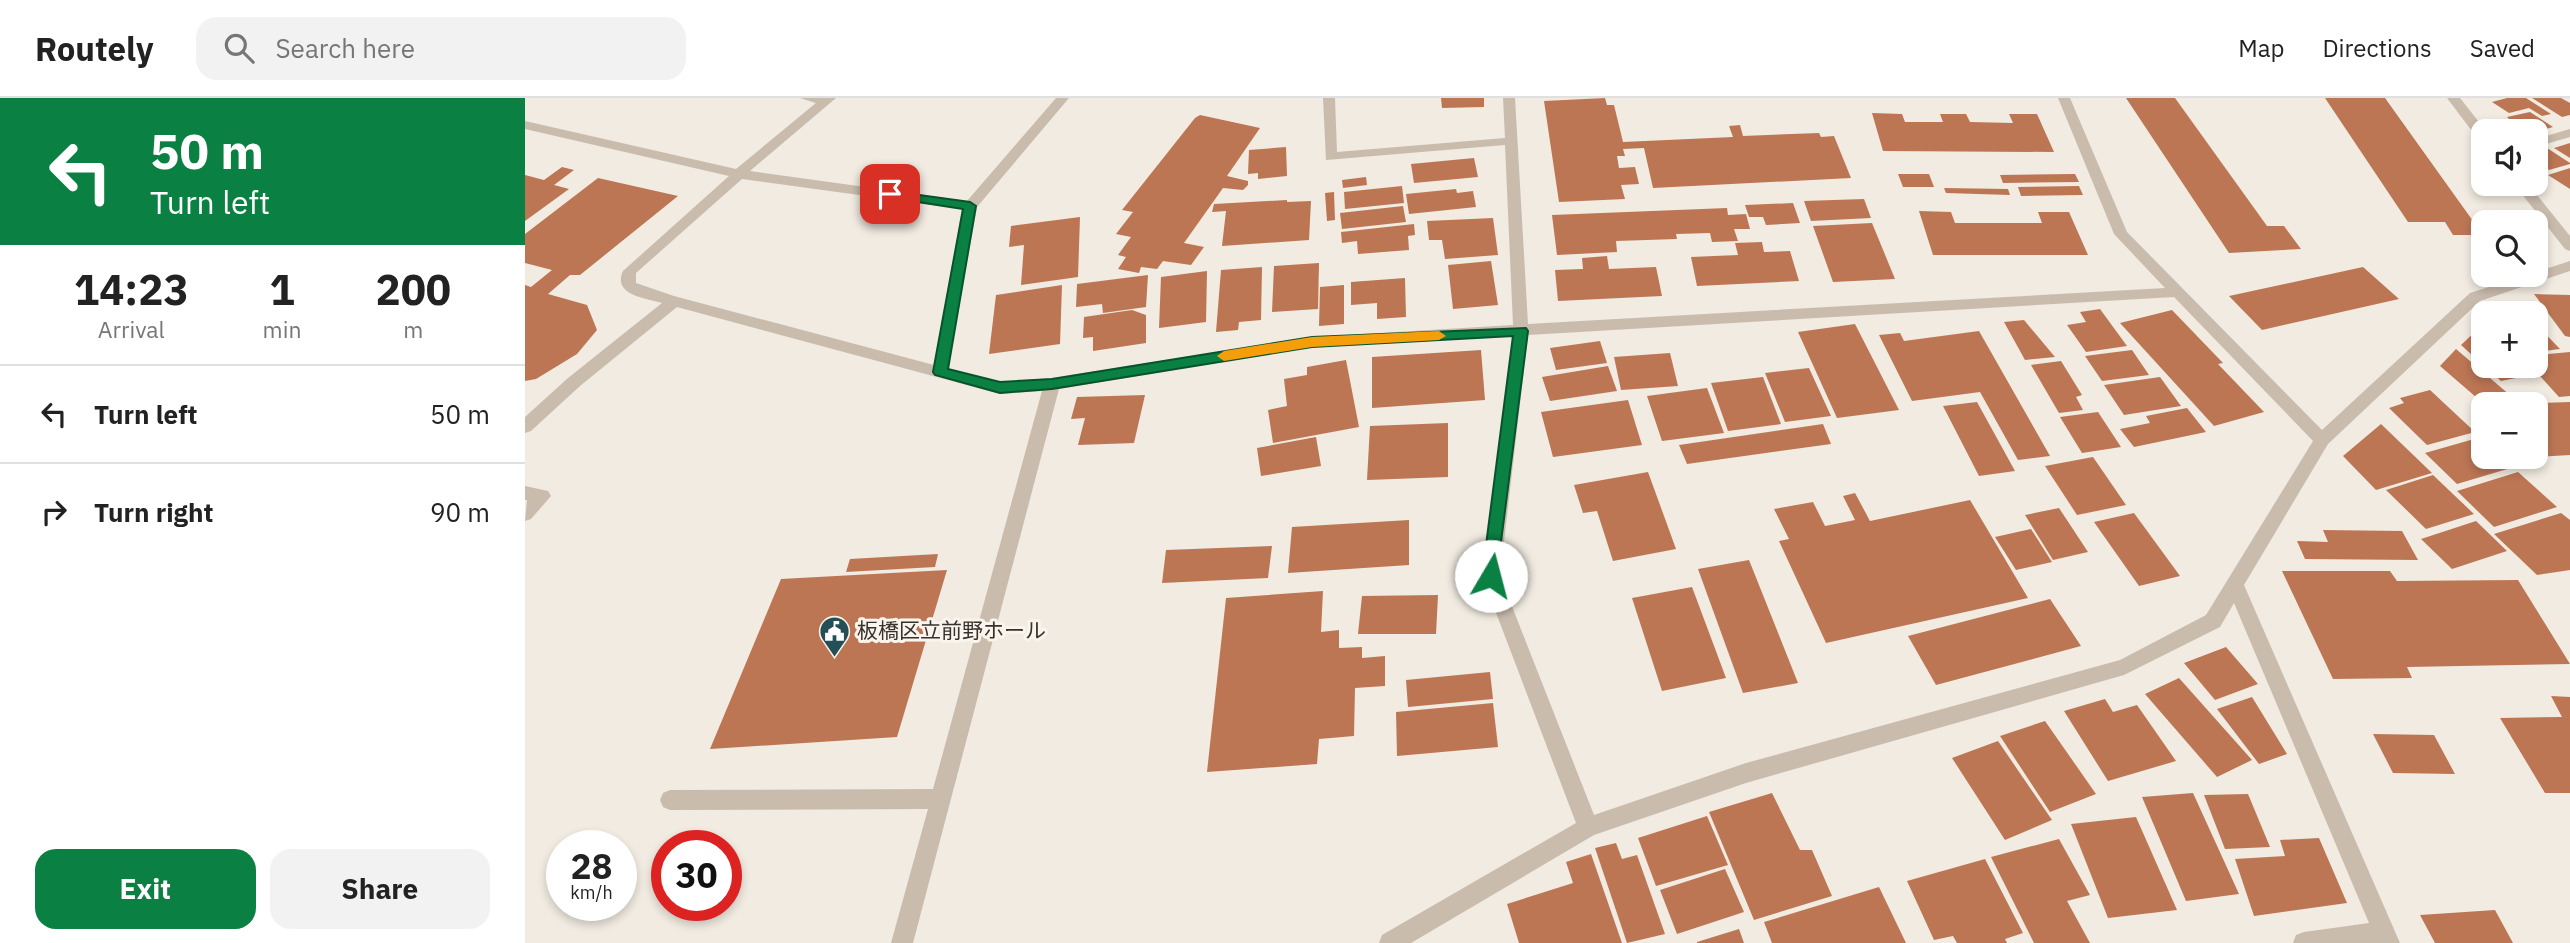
<!DOCTYPE html>
<meta charset="utf-8">
<style>
:root{--surface:#fff;--page:#f2f2f2;--text:#222;--muted:#767676;--line:#e0e0e0;--accent:#0b8043}
body{margin:0;font-family:"IBM Plex Sans","Noto Sans JP",sans-serif;background:var(--page);color:var(--text);height:100vh;display:flex;flex-direction:column;font-size:26px;white-space:nowrap}
*{box-sizing:border-box;margin:0}
p{font-size:23px;color:var(--muted)}
.icon{flex:none;width:38px;height:38px;fill:none;stroke:currentColor;stroke-width:2;stroke-linecap:round;stroke-linejoin:round}
.map{position:relative;flex:1;overflow:hidden}
.side{display:flex;flex-direction:column;background:var(--surface);width:525px}
.side>*{flex:none}
.guide{background:#0b8043;color:#fff;overflow:hidden}
.fabs{position:absolute;left:1946px;top:21px;display:grid;gap:14px}
.fabs a{display:grid;place-items:center;width:77px;height:77px;border-radius:14px;background:var(--surface);box-shadow:0 4px 10px #0003;font-size:35px}
.speed{position:absolute;left:21px;top:732px;display:flex;gap:14px;font-size:35px;font-weight:700;text-align:center}
.speed>*{display:grid;place-content:center;width:91px;height:91px;border-radius:50%;background:var(--surface);box-shadow:0 4px 10px #0003;line-height:1}
.speed small{font-size:18px;font-weight:400}
.speed .limit{border:10px solid #d22;background:#fff;color:#111}
.pin{position:absolute;display:grid;place-items:center;width:60px;height:60px;color:#fff;margin:-30px;border-radius:14px;box-shadow:0 4px 10px #0006}
.me{position:absolute;width:77px;margin:-38px;rotate:8deg;stroke-linejoin:round;filter:drop-shadow(0 0 5px #0008)}
.turn{display:flex;align-items:center;gap:24px;height:147px;padding:0 35px;font-size:32px}
.turn .icon{width:91px;height:91px;stroke-width:2.5}
.turn b{display:block;font-size:49px;line-height:60px}
.eta{display:flex;justify-content:space-evenly;align-items:center;height:119px;text-align:center}
.eta b{font-size:42px;font-weight:700;line-height:49px}
.cta{display:flex;gap:14px;margin-top:auto;padding:14px 35px}
.cta a{flex:1;height:80px;border-radius:21px;background:var(--accent);color:#fff;font-size:28px;font-weight:700;line-height:80px;text-align:center}
.cta a+a{background:var(--page);color:var(--text)}
ul{padding:0;list-style:none}
li{display:flex;align-items:center;gap:21px;height:98px;padding:0 35px;border-top:2px solid var(--line)}
li div{flex:1}
li b{display:block;font-size:26px}
li em{font-style:normal}
header{display:flex;align-items:center;gap:42px;box-sizing:border-box;height:98px;padding:0 35px;background:var(--surface);border-bottom:2px solid var(--line)}
header strong{font-size:33px}
nav{display:flex;gap:38px;margin-inline-start:auto;font-size:24px}
.search{width:490px;height:63px;background:var(--page);display:flex;align-items:center;gap:18px;box-sizing:border-box;padding:0 24px;border-radius:21px;color:var(--muted);font-size:26px}
main{display:flex;flex:1;min-height:0}
.map>svg:first-child{display:block}
.building{fill:#bc7654}
.lines{fill:none;stroke-linecap:round;stroke-linejoin:round}
.service{fill:#c9bcad;fill-rule:evenodd}
.minor{fill:#c9bcad;fill-rule:evenodd}
.tertiary{fill:#c9bcad;fill-rule:evenodd}
.route{fill:#0b8043;stroke:#07532c;stroke-width:2}
.slow{fill:#f59e0b}
.labels{text-anchor:middle;stroke-width:6;stroke-linejoin:round;paint-order:stroke}
.poi-label{font-size:21px;fill:#38302b;stroke:#f9f5ed;text-anchor:start}
</style>
<header>
<strong>Routely</strong>
<div class="search"><svg class="icon" aria-label="search" viewBox="0 0 24 24"><circle cx="10" cy="10" r="6"/><path d="M15 15l6 6"/></svg>Search here</div>
<nav><a>Map</a><a>Directions</a><a>Saved</a></nav>
</header>
<main>
<section class="side">
<div class="guide">
<div class="turn"><svg class="icon" aria-label="left" viewBox="0 0 24 24"><path d="M17 20v-9H6M10 6l-5 5 5 5"/></svg><div><b>50 m</b>Turn left</div></div>
</div>
<div class="eta">
<div><b>14:23</b><p>Arrival</p></div>
<div><b>1</b><p>min</p></div>
<div><b>200</b><p>m</p></div>
</div>
<ul>
<li><svg class="icon" aria-label="left" viewBox="0 0 24 24"><path d="M17 20v-9H6M10 6l-5 5 5 5"/></svg><div><b>Turn left</b></div><em>50 m</em></li>
<li><svg class="icon" aria-label="right" viewBox="0 0 24 24"><path d="M7 20v-9h11M14 6l5 5-5 5"/></svg><div><b>Turn right</b></div><em>90 m</em></li>
</ul>
<div class="cta"><a>Exit</a><a>Share</a></div>
</section>
<div class="map">
<svg width="2045" height="845" viewBox="0 0 2045 845">
<rect width="100%" height="100%" fill="#f1ebe1"/>
<g class="building">
<path d="M916,0H959V9L917,10Z"/>
<path d="M1080,0L1082,7H1089L1098,44L1208,39L1204,28L1215,27L1218,38L1294,35L1296,39L1309,38L1326,80L1128,90L1119,50L1098,51L1100,58H1092L1094,70L1110,69L1114,86L1096,87L1100,101L1034,104L1019,3Z"/>
<path d="M1601,0H1650L1742,128H1759L1776,151L1704,155Z"/>
<path d="M1800,0H1860L1958,137H1928L1920,124H1883Z"/>
<path d="M1982,0H2001L2026,16L2017,18L2004,10L1984,15L1967,4Z"/>
<path d="M2007,0H2036L2045,5V17L2037,19Z"/>
<path d="M2005,14L2028,29L2011,34L1995,33L1982,19Z"/>
<path d="M1347,15L1377,16L1380,24H1418L1415,16H1441L1445,24L1488,25L1484,16H1512L1529,54L1358,53Z"/>
<path d="M675,17L735,30L702,78L723,83V87L718,92L698,90L659,145L679,149L666,167L638,163L632,171L616,169L614,175L593,171L601,159L593,157L606,139L591,136L608,114L597,112L670,20Z"/>
<path d="M2045,45V60L2029,50Z"/>
<path d="M761,49L762,78L733,81V75L723,76L724,52Z"/>
<path d="M2022,50L2045,65V66L2024,72L2011,58V54Z"/>
<path d="M949,60L953,79L889,85L886,66Z"/>
<path d="M37,69L49,72L29,87L44,91L0,123V77L19,82Z"/>
<path d="M2045,70V91L2023,77Z"/>
<path d="M1373,76H1404L1409,89H1378Z"/>
<path d="M1550,76L1554,84L1478,85L1475,77Z"/>
<path d="M841,79L842,87L818,90L817,82Z"/>
<path d="M73,80L153,98L55,177H45L23,196L62,207L72,232L52,256L11,281L0,283V187L6,189L27,172L0,165V136Z"/>
<path d="M877,88L879,105L820,111L819,94Z"/>
<path d="M1554,88L1558,97L1496,98L1493,89Z"/>
<path d="M1419,90L1483,91L1485,97L1421,95Z"/>
<path d="M931,91L932,95L948,93L951,109L884,116L881,96Z"/>
<path d="M809,94L810,122L802,123L800,95Z"/>
<path d="M1339,101L1346,120L1286,123L1279,103Z"/>
<path d="M762,102V104L786,103L784,142L697,148L701,113L687,114L689,106Z"/>
<path d="M1268,105L1275,125L1241,127L1238,119H1224L1220,107Z"/>
<path d="M878,108L881,124L817,131L815,115Z"/>
<path d="M1202,110L1203,117L1221,116L1225,131H1209L1213,143L1187,144L1185,135L1151,136L1152,141L1091,143L1092,154L1032,157L1027,117Z"/>
<path d="M1394,113L1426,114L1430,125H1517L1513,114H1544L1563,157H1408Z"/>
<path d="M555,119L553,179L496,187L499,147L484,149L486,128Z"/>
<path d="M968,120L973,157L920,161L917,142H904L902,123Z"/>
<path d="M1347,125L1370,181L1308,184L1288,128Z"/>
<path d="M889,126L890,137L883,138L884,152L833,156L832,143L817,145L816,134Z"/>
<path d="M1237,144L1239,154L1265,153L1274,183L1172,188L1166,159L1213,157L1210,145Z"/>
<path d="M1082,158L1084,171L1131,169L1137,198L1033,203L1030,172L1058,171L1057,160Z"/>
<path d="M966,163L973,207L928,211L923,167Z"/>
<path d="M794,165L793,211L747,214L749,168Z"/>
<path d="M737,169L736,222L714,224L713,232L691,234L696,172Z"/>
<path d="M1838,169L1874,201L1737,232L1704,198Z"/>
<path d="M682,173L681,224L634,230L636,179Z"/>
<path d="M623,177L621,209L578,215L577,206L551,209L552,186Z"/>
<path d="M880,180L881,219L852,221V205L826,207V184Z"/>
<path d="M537,187L535,246L464,256L471,197Z"/>
<path d="M819,187V226L794,228L795,189Z"/>
<path d="M2009,196L2045,197V239L2040,238Z"/>
<path d="M1989,203L2001,215H1972Z"/>
<path d="M1575,211L1602,248L1561,254L1542,227L1561,224L1555,214Z"/>
<path d="M607,212L621,217V245L568,253V239L558,240L559,219Z"/>
<path d="M1647,212L1698,265L1693,266L1739,314L1689,328L1595,225Z"/>
<path d="M1499,222L1530,259L1500,262L1479,224Z"/>
<path d="M1330,226L1374,312L1312,320L1273,234Z"/>
<path d="M2011,226L2035,251L2011,254Z"/>
<path d="M1955,229L1958,232V267L1936,247Z"/>
<path d="M1454,233L1525,358L1493,362L1455,294L1387,303L1354,237L1375,235L1379,243Z"/>
<path d="M1075,243L1082,265L1031,272L1025,250Z"/>
<path d="M1931,251L1986,298L1959,306L1915,268Z"/>
<path d="M956,252L960,302L847,310V259Z"/>
<path d="M1607,252L1624,277L1577,283L1560,258Z"/>
<path d="M2045,254V298L2034,299L2007,269H2015L2011,264V257Z"/>
<path d="M1145,255L1153,288L1096,292L1089,259Z"/>
<path d="M821,262L834,329L748,345L743,312L762,308L759,281L782,277V269Z"/>
<path d="M1536,263L1557,297L1551,299L1558,312L1534,315L1506,267Z"/>
<path d="M1083,268L1092,293L1025,303L1017,279Z"/>
<path d="M1959,268H1996L2006,277L1976,283Z"/>
<path d="M1284,270L1306,318L1260,324L1240,275Z"/>
<path d="M1238,279L1256,326L1203,333L1186,285Z"/>
<path d="M1635,279L1656,308L1599,317L1579,287Z"/>
<path d="M1182,290L1199,335L1137,343L1122,298Z"/>
<path d="M1905,292L1950,334L1902,347L1864,310L1879,305L1875,300Z"/>
<path d="M620,297L609,345L553,347L560,320L546,321L552,299Z"/>
<path d="M1103,302L1117,347L1028,359L1016,314Z"/>
<path d="M1452,304L1490,373L1454,378L1418,308Z"/>
<path d="M2045,304V357L2012,359L2011,305Z"/>
<path d="M1662,310L1681,334L1609,349L1595,331L1625,325L1621,318Z"/>
<path d="M1573,314L1596,349L1557,355L1535,319Z"/>
<path d="M923,325V379L842,382L845,328Z"/>
<path d="M1298,326L1306,346L1162,366L1154,347Z"/>
<path d="M1856,326L1907,375L1851,392L1818,358Z"/>
<path d="M791,339L796,368L736,378L732,350Z"/>
<path d="M1956,339L1958,359H1978L1989,369L1932,386L1900,355Z"/>
<path d="M1568,359L1601,407L1552,417L1520,368Z"/>
<path d="M1123,374L1151,451L1088,463L1072,413L1058,415L1049,387Z"/>
<path d="M1993,374L2032,409L1969,429L1932,393Z"/>
<path d="M1908,377L1949,416L1901,431L1861,392Z"/>
<path d="M1330,395L1345,423L1445,402L1503,500L1301,545L1254,443L1264,441L1249,411L1288,404L1300,428L1330,422L1318,398Z"/>
<path d="M1534,410L1563,454L1528,462L1500,417Z"/>
<path d="M1609,415L1655,478L1614,488L1569,424Z"/>
<path d="M2036,415L2045,422V472L2012,477L1969,436Z"/>
<path d="M884,422V467L763,475L767,429Z"/>
<path d="M1951,423L1982,453L1927,471L1896,441Z"/>
<path d="M1506,431L1527,464L1491,472L1470,439Z"/>
<path d="M1798,432L1877,433L1893,462L1780,461L1772,443L1803,444Z"/>
<path d="M747,448L743,480L637,485L641,452Z"/>
<path d="M413,456L410,469L321,474L325,461Z"/>
<path d="M1224,462L1273,585L1218,595L1173,471Z"/>
<path d="M422,472L372,639L185,651L256,481Z"/>
<path d="M1757,473H1865L1872,483L1993,482L2045,566L1882,569L1887,580L1808,581Z"/>
<path d="M1167,489L1201,580L1137,593L1107,500Z"/>
<path d="M798,493L796,534L814,532V550L837,549V560L860,558V588L830,590L829,638L794,641L792,666L682,674L701,500Z"/>
<path d="M913,497L911,536H833L837,498Z"/>
<path d="M1525,501L1556,548L1411,587L1383,538Z"/>
<path d="M1701,549L1733,586L1690,602L1659,565Z"/>
<path d="M965,574L968,601L883,609L881,582Z"/>
<path d="M1654,580L1727,662L1692,679L1620,596Z"/>
<path d="M2026,598L2045,599V695H2020L1975,620L2037,619Z"/>
<path d="M1727,599L1762,656L1734,666L1692,611Z"/>
<path d="M1580,601L1588,614L1612,607L1651,663L1583,683L1539,613Z"/>
<path d="M968,605L973,649L872,658L871,614Z"/>
<path d="M1520,623L1571,696L1525,714L1475,638Z"/>
<path d="M1848,636L1909,637L1930,676L1868,675Z"/>
<path d="M1473,643L1527,722L1480,742L1427,660Z"/>
<path d="M1247,695L1275,752H1287L1307,798L1229,822L1184,714Z"/>
<path d="M1668,695L1714,796L1661,803L1617,699Z"/>
<path d="M1723,696L1745,749L1700,751L1679,697Z"/>
<path d="M1182,718L1203,767L1131,788L1113,740Z"/>
<path d="M1611,719L1652,812L1583,820L1546,726Z"/>
<path d="M1794,740L1822,805L1729,818L1710,761L1760,758L1755,742Z"/>
<path d="M1534,741L1565,797L1542,803L1565,845H1509L1466,759Z"/>
<path d="M1091,745L1097,761L1112,757L1140,836L1102,845L1070,750Z"/>
<path d="M1066,756L1097,845H994L982,806L1048,785L1041,764Z"/>
<path d="M1460,761L1498,835L1480,841L1482,845H1432L1428,838L1409,842L1382,783Z"/>
<path d="M1200,771L1219,814L1152,836L1135,792Z"/>
<path d="M1354,789L1381,845H1247L1239,824Z"/>
<path d="M1970,812L1988,845H1910L1895,817Z"/>
<path d="M1214,831L1219,845H1172V844Z"/>
</g>
<g class="lines">
<g class="service">
<path d="M275,0H299L306,4L300,8Z"/>
<path d="M2045,31V39L2011,49V41Z"/>
</g>
<g class="minor">
<path d="M297,0H311L225,73L442,103L531,0H544L452,109L423,271L475,284L527,280L787,239L988,227L980,47L801,62L798,0H810L812,54L980,40L978,0H990L1003,226L1640,190L1589,136L1533,0H1545L1602,134L1797,332L1945,195L2002,177H2011V174L2045,163V173L1955,203L1803,346L1719,487L1875,845H1768L1771,837L1779,834L1844,825L1709,505L1695,529L1599,577L1221,685L1069,737L886,845H854L857,837L1051,725L957,478L988,238L787,249L534,291L388,845H366L403,711L145,712L138,709L135,702L138,695L145,692L408,691L517,293L475,296L152,209L55,288L6,333L0,335V319L43,280L137,205C121,200 87,197 98,173L204,78L0,31V23L211,71ZM217,81L437,111L409,267L149,198L111,185V175ZM1649,199L1788,343L1681,517L1595,562L1221,665L1069,717L975,478L1003,237Z"/>
<path d="M0,388L23,393L26,398L6,421L0,423L2,402H0Z"/>
</g>
<g class="tertiary">
<path d="M1922,0H1935L1961,33H1958V42L1953,41Z"/>
<path d="M1989,86H2003L2045,138V153L2040,151Z"/>
</g>
</g>
<path class="route" d="M365,93L445,104L451,108L423,271L475,284L527,281L787,239L1001,230L1003,233L971,483H960L957,478L988,238L787,249L527,291L475,295L410,277L408,274L438,111L361,99L359,96Z"/>
<path class="slow" d="M914,233L921,238L914,242L787,249L699,263L692,258L699,253L787,239Z"/>
<defs>
<symbol id="civic-pin" viewBox="-11 -11 22 30"><path d="M0 17L-7.5 6A9.5 9.5 0 1 1 7.5 6Z" fill="#244f56" stroke="#f9f5ed"/><path d="M-.6-6.5H3V-4.5H.6V-3L4-1V1h2V6H-6V1h2V-1L-.6-3ZM-1.2 2.5V6h2.4V2.5Z" fill="#fff"/></symbol>
</defs>
<g fill-rule="evenodd">
<use href="#civic-pin" x="292" y="516" width="35" height="47"/>
</g>
<g class="labels">
<g class="poi-label">
<text x="332" y="540">板橋区立前野ホール</text>
</g>
</g>
</svg>
<div class="fabs">
<a><svg class="icon" aria-label="sound" viewBox="0 0 24 24"><path d="M4 9h4l5-4v14l-5-4H4zM17 9q2 3 0 6"/></svg></a>
<a><svg class="icon" aria-label="search" viewBox="0 0 24 24"><circle cx="10" cy="10" r="6"/><path d="M15 15l6 6"/></svg></a>
<a>+</a>
<a>−</a>
</div>
<div class="speed"><div>28<small>km/h</small></div><div class="limit">30</div></div>
<div class="pin" style="left:365px;top:96px;background:#d93025"><svg class="icon" aria-label="arrive" viewBox="0 0 24 24"><path d="M6 21V4h12l-3 4 3 4H6"/></svg></div>
<svg class="me" style="left:966px;top:478px" viewBox="-20 -20 40 40"><circle r="19" fill="#fff"/><path d="M0-13L10 11 0 6-10 11z" fill="#0b8043"/></svg>
</div>
</main>
